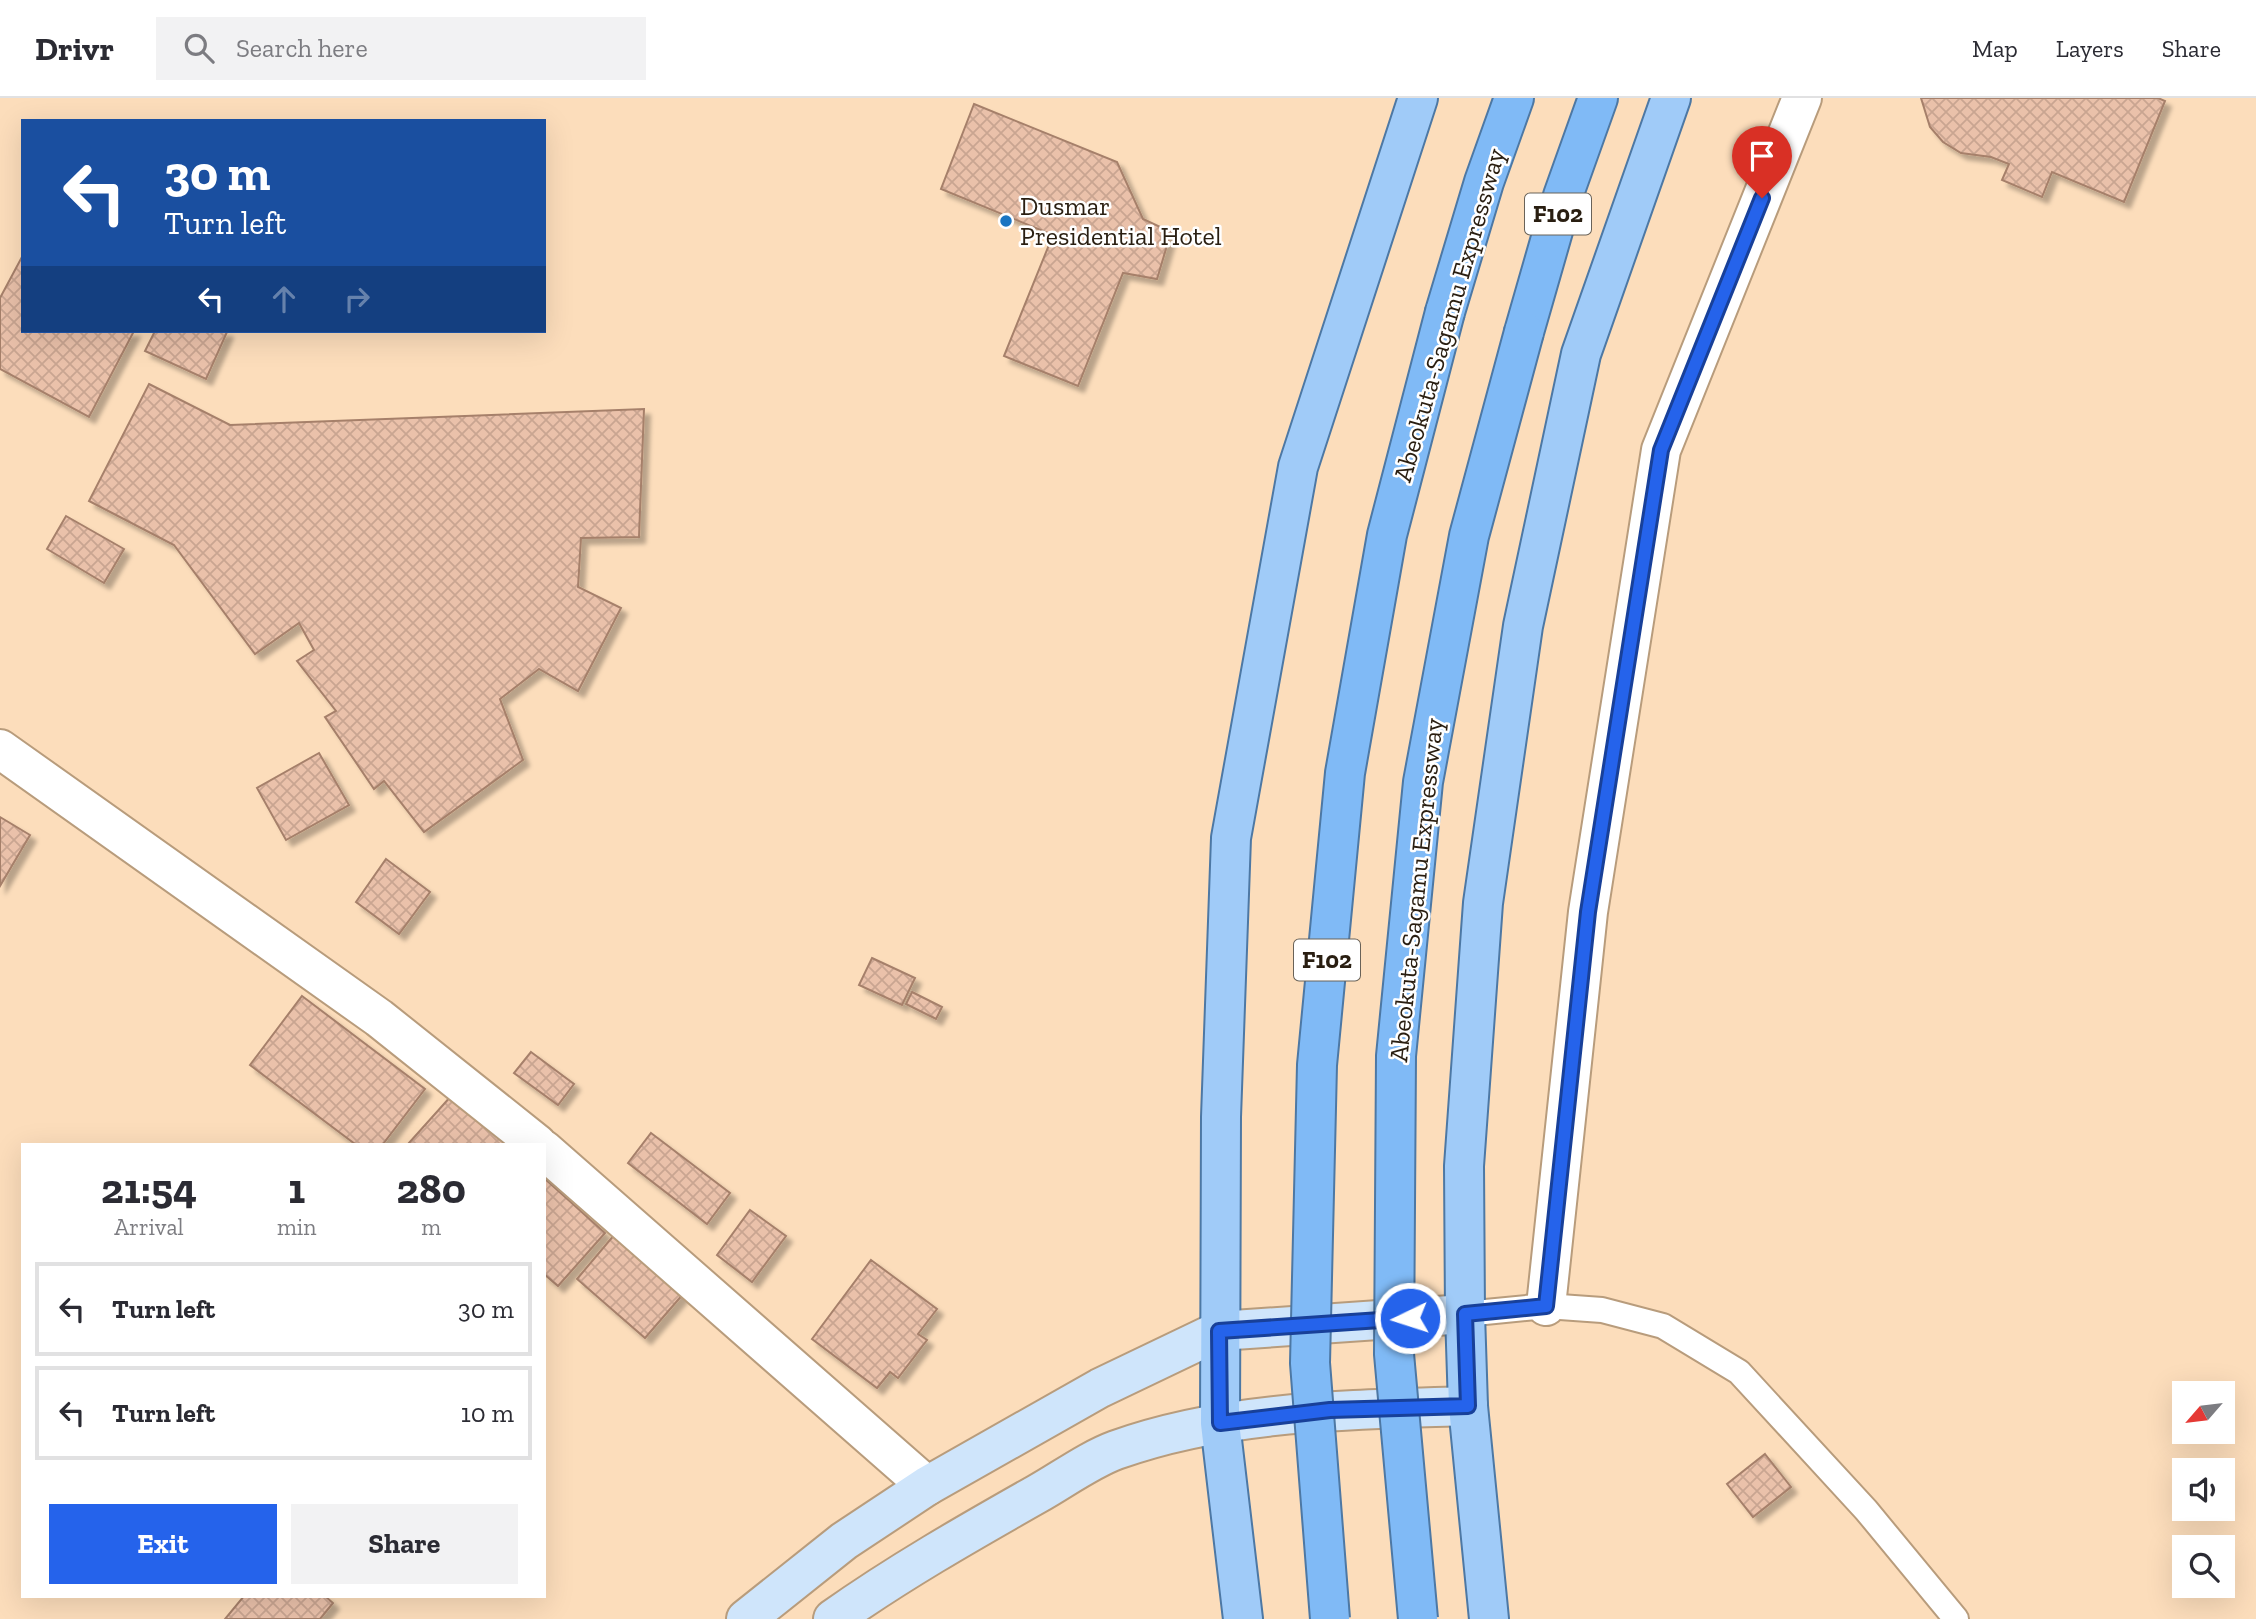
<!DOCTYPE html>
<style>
:root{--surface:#fff;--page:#f2f2f3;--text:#2b2b33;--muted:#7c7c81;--line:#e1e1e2;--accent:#2563eb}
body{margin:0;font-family:"Zilla Slab",serif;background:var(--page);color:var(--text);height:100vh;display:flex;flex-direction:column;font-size:26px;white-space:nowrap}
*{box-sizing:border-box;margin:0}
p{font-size:23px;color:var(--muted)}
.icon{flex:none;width:38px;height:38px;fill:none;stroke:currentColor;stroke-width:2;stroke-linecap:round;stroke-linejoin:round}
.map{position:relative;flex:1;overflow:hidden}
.sheet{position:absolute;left:21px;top:1045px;width:525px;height:455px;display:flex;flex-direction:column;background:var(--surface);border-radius:0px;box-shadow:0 7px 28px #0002}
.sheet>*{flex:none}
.guide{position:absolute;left:21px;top:21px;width:525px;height:214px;border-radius:0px;box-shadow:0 7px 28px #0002;background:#1a4fa0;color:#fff;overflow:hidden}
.needle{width:46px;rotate:242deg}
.fabs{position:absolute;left:2172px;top:1283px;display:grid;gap:14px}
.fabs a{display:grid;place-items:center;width:63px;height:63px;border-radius:0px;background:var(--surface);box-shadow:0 7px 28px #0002;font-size:35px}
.pin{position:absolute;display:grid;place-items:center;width:60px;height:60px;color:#fff;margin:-72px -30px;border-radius:50% 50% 50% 0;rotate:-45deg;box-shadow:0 0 7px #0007}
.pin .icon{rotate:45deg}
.me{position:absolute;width:77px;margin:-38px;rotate:266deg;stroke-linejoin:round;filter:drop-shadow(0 0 5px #0008)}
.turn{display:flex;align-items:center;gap:24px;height:147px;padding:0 28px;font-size:32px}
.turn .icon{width:91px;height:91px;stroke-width:2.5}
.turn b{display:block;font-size:49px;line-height:60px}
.lanes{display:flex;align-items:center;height:66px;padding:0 28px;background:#0003;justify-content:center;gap:35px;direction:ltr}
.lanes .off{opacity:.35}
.eta{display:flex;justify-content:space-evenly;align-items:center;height:119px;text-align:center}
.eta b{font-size:42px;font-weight:800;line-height:49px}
.action{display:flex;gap:14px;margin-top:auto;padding:14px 28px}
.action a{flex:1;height:80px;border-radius:0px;background:var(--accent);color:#fff;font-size:28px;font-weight:800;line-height:80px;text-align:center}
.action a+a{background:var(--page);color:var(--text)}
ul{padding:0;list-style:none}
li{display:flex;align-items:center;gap:21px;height:94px;margin:0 14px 10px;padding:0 14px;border:4px solid var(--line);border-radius:0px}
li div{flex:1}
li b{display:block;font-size:26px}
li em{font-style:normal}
header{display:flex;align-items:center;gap:42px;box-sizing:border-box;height:98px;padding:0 35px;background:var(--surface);border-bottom:2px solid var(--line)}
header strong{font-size:33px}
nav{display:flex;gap:38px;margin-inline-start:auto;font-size:24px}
.search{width:490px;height:63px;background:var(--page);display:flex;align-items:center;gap:18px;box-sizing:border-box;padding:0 24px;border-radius:0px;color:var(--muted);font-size:26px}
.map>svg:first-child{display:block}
.building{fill:url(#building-cross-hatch);stroke:#a6806b;stroke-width:2;filter:url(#shadow)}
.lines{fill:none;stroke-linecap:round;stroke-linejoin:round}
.service-casing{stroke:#b89c7c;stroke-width:28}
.minor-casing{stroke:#b89c7c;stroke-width:42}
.secondary-casing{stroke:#b89c7c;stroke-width:42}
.primary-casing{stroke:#4d78a4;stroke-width:42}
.trunk-casing{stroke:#4d78a4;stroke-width:42}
.service{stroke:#fff;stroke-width:24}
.minor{stroke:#fff;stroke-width:38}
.secondary{stroke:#cfe5fb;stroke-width:38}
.primary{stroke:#a0cbf8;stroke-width:38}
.trunk{stroke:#80baf6;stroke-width:38}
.trunk-bridge-casing{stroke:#4d78a4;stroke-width:42;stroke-linecap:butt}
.trunk-bridge{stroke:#80baf6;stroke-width:38}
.route-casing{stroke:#184099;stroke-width:18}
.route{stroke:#2563eb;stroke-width:12}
.poi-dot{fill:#1b75c2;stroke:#fff;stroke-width:2.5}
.labels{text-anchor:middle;stroke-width:5;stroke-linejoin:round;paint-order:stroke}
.shield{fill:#fff;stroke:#696258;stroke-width:2}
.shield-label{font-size:24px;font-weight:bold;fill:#291e11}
.poi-label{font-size:26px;fill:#291e11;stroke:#fff;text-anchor:start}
.street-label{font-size:26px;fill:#291e11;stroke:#fff}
</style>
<header>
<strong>Drivr</strong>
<div class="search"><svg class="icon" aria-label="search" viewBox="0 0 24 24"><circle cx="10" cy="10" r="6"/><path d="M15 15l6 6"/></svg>Search here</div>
<nav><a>Map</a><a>Layers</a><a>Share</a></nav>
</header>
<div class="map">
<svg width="2256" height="1521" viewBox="0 0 2256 1521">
<defs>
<pattern id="building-cross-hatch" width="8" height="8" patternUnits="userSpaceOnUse" patternTransform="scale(1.75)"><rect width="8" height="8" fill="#eac1aa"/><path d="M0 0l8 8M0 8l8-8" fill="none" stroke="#c9a591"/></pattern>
<filter id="shadow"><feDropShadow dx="6" dy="6" stdDeviation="2" flood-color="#0004"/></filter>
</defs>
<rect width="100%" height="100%" fill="#fcddbb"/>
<g class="building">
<path d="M1921,0H2158L2165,3L2124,104L2052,74L2042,99L2002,82L2009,66L1991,59L1961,55L1943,44L1930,29Z"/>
<path d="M974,6L1117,64L1143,121L1171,134L1157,181L1123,175L1078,288L1004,258L1053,137L941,91Z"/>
<path d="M23,157V233H134L89,319L0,271V200Z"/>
<path d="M155,233H226L227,234L206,281L145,253Z"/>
<path d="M149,286L230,327L644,311L639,439L581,440L578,489L621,510L578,593L539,571L500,601L523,662L424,734L384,683L374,691L325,619L336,613L297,563L314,552L299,525L255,556L174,447L89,403Z"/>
<path d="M66,418L124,451L104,485L47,451Z"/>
<path d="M319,655L349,707L286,742L257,690Z"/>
<path d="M0,719L30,737L0,788Z"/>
<path d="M386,761L430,794L399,836L356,804Z"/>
<path d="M872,860L915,880L902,907L859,887Z"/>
<path d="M912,894L942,909L936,921L906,906Z"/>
<path d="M302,898L425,991L383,1046H355L250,967Z"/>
<path d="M531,954L574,986L558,1007L514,975Z"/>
<path d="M452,997L507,1046H408Z"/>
<path d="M651,1035L730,1095L707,1126L628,1065Z"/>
<path d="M544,1080L605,1135L558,1188L544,1176Z"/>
<path d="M750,1112L786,1138L752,1184L717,1157Z"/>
<path d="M615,1136L684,1195L645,1240L577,1181Z"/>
<path d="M871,1162L937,1211L918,1236L927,1242L898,1280L890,1274L877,1290L812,1241Z"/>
<path d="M1765,1356L1791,1389L1753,1419L1727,1386Z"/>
<path d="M244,1498H325L333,1505L320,1521H225Z"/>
</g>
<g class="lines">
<defs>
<path id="service" d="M1465,1216L1546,1208L1602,1212L1663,1228L1739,1274L1866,1412L1956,1521"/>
<g id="minor">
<path d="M0,651L379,920L537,1046"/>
<path d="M544,1052L927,1388"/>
<path d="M1546,1208L1588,814L1661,352L1802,0"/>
</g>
<g id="secondary">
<path d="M746,1521L844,1443L927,1388L1100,1290L1219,1233L1465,1216"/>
<path d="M833,1521C898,1475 968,1435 1037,1396C1062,1382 1089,1362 1116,1352C1228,1312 1350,1312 1468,1308"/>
</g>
<g id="primary">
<path d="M1243,1521L1220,1325L1221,1019L1231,740L1298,369L1418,0"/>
<path d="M1489,1521L1468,1308L1465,1216L1464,1068L1483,805L1523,528L1581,256L1671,0"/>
</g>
<g id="trunk">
<path d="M1445,214L1484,84L1514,0"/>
<path d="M1524,234L1563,98L1598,0"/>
</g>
</defs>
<use href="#service" class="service-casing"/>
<use href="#minor" class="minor-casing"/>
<use href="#secondary" class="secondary-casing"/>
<use href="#primary" class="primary-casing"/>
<use href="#trunk" class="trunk-casing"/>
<use href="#service" class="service"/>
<use href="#minor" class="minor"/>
<use href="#secondary" class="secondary"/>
<use href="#primary" class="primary"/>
<use href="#trunk" class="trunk"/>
<defs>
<g id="trunk-bridge">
<path d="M1330,1521L1310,1265L1317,967L1345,675L1387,437L1445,214"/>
<path d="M1418,1521L1394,1256L1396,958L1423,684L1469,438L1524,234"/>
</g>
</defs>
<use href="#trunk-bridge" class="trunk-bridge-casing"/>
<use href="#trunk-bridge" class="trunk-bridge"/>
</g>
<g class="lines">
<defs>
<path id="route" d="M1410,1220L1219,1233L1220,1325L1330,1312L1468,1308L1465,1216L1546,1208L1588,814L1661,352L1762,100"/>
</defs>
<use href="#route" class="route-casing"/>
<use href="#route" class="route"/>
</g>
<circle class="poi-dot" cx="1006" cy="123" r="7"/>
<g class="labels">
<g class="shield">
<rect x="1525" y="95.5" width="66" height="41" rx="5"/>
<rect x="1294" y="841.5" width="66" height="41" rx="5"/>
</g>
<g class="shield-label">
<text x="1558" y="124">F102</text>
<text x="1327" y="870">F102</text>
</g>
<g class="poi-label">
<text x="1020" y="117">Dusmar<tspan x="1020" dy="30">Presidential Hotel</tspan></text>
</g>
<g class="street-label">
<text transform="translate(1449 217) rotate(-74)" y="9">Abeokuta-Sagamu Expressway</text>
<text transform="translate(1416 792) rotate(-84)" y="9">Abeokuta-Sagamu Expressway</text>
</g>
</g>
</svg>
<div class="fabs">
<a><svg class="needle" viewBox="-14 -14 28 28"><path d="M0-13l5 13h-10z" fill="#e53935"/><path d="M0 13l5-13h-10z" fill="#7c7c81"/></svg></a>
<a><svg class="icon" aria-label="sound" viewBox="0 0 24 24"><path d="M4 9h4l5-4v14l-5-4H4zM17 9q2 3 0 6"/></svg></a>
<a><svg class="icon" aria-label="search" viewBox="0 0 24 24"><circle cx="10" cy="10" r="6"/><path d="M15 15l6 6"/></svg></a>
</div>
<div class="pin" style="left:1762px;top:100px;background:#d93025"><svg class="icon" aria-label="arrive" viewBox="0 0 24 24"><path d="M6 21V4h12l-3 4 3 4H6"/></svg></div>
<svg class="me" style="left:1410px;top:1220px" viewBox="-20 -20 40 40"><circle r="17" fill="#2563eb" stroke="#fff" stroke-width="3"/><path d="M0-11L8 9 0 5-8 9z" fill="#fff"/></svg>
<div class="guide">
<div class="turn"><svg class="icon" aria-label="left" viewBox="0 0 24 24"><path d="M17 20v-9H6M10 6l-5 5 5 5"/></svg><div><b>30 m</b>Turn left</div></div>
<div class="lanes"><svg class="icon" aria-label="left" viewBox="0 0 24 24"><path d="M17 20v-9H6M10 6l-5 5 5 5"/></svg><svg class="icon off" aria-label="ahead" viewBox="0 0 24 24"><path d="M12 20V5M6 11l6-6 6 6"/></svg><svg class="icon off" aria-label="right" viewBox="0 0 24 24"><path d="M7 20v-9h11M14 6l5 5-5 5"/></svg></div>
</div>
<section class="sheet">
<div class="eta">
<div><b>21:54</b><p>Arrival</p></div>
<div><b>1</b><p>min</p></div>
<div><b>280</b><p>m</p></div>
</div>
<ul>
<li><svg class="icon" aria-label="left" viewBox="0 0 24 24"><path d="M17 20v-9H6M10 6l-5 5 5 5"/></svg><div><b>Turn left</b></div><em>30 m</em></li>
<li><svg class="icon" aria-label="left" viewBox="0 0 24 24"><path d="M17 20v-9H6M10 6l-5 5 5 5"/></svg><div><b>Turn left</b></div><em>10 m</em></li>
</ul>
<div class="action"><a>Exit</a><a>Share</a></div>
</section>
</div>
